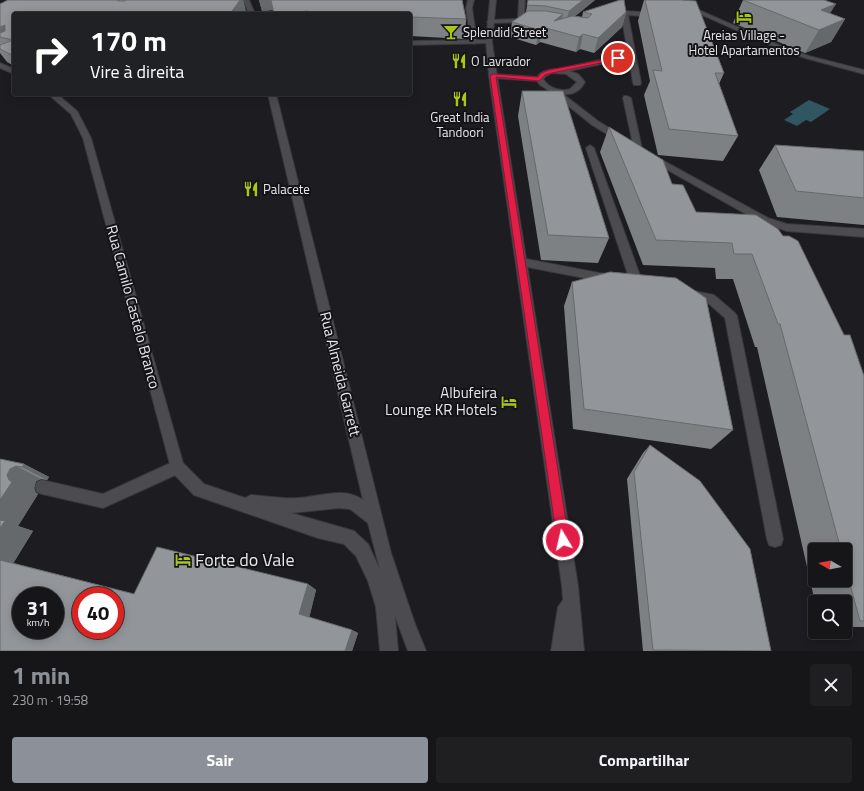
<!DOCTYPE html>
<html lang="pt">
<meta charset="utf-8">
<style>
:root{--surface:#161619;--page:#1f1f22;--text:#f1f3f6;--muted:#9e9fa2;--line:#353538;--accent:#8c9099}
body{margin:0;font-family:"Titillium Web",sans-serif;background:var(--page);color:var(--text);height:100vh;display:flex;flex-direction:column;font-size:15px;white-space:nowrap}
*{box-sizing:border-box;margin:0}
p{font-size:13px;color:var(--muted)}
.icon{flex:none;width:22px;height:22px;fill:none;stroke:currentColor;stroke-width:2;stroke-linecap:round;stroke-linejoin:round}
.map{position:relative;height:651px;overflow:hidden}
.sheet{display:flex;flex-direction:column;background:var(--surface);flex:1}
.sheet>*{flex:none}
.banner{position:absolute;left:12px;top:12px;width:400px;height:84px;border-radius:4px;box-shadow:0 2px 10px #0003,0 0 0 1px var(--line);background:#202124;color:#fff;overflow:hidden}
.needle{width:26px;rotate:279deg}
.buttons{position:absolute;left:808px;top:543px;display:grid;gap:8px}
.buttons a{display:grid;place-items:center;width:44px;height:44px;border-radius:4px;background:var(--surface);box-shadow:0 2px 10px #0003,0 0 0 1px var(--line);font-size:20px}
.speed{position:absolute;left:12px;top:587px;display:flex;gap:8px;font-size:20px;font-weight:700;text-align:center}
.speed>*{display:grid;place-content:center;width:52px;height:52px;border-radius:50%;background:var(--surface);box-shadow:0 2px 10px #0003,0 0 0 1px var(--line);line-height:1}
.speed small{font-size:10px;font-weight:400}
.speed .limit{border:6px solid #d22;background:#fff;color:#111}
.pin{position:absolute;display:grid;place-items:center;width:34px;height:34px;color:#fff;margin:-17px;border:2px solid #fff;border-radius:50%;box-shadow:0 1px 4px #0007}
.me{position:absolute;width:44px;margin:-22px;rotate:351deg;stroke-linejoin:round;filter:drop-shadow(0 0 3px #0008)}
.turn{display:flex;align-items:center;gap:14px;height:84px;padding:0 12px;font-size:18px}
.turn .icon{width:52px;height:52px;stroke-width:2.5}
.turn b{display:block;font-size:28px;line-height:34px}
.round{display:grid;place-items:center;flex:none;width:42px;height:42px;border-radius:4px;background:var(--page)}
.overview{display:flex;align-items:center;justify-content:space-between;height:68px;padding:0 12px}
h1{font-size:24px;font-weight:700;line-height:30px;color:var(--accent)}
.button{display:flex;gap:8px;margin-top:auto;padding:8px 12px}
.button a{flex:1;height:46px;border-radius:4px;background:var(--accent);color:#fff;font-size:16px;font-weight:700;line-height:46px;text-align:center}
.button a+a{background:var(--page);color:var(--text)}
.map>svg:first-child{display:block}
.water{fill:#2f5661}
.lines{fill:none;stroke-linecap:round;stroke-linejoin:round}
.lane-casing{stroke:#38383c;stroke-width:2}
.street-casing{stroke:#38383c;stroke-width:2}
.secondary-casing{stroke:#38383c;stroke-width:2}
.lane{fill:#4c4c50;fill-rule:evenodd}
.street{fill:#4c4c50;fill-rule:evenodd}
.secondary{fill:#4c4c50;fill-rule:evenodd}
.wall{fill:#7e8184;fill-rule:evenodd}
.shaded-wall{fill:#66696c}
.building{fill:#92969a;stroke:#66696c;fill-rule:evenodd}
.route{fill:#e11d48;stroke:#92132f}
.labels{text-anchor:middle;stroke-width:4;stroke-linejoin:round;paint-order:stroke}
.far-poi-label{font-size:13px;fill:#e7e7e9;stroke:#141418;text-anchor:start}
.street-label{font-size:15px;fill:#e7e7e9;stroke:#141418}
.poi-label{font-size:15px;fill:#e7e7e9;stroke:#141418;text-anchor:end}
.near-poi-label{font-size:18px;fill:#e7e7e9;stroke:#141418;text-anchor:start}
</style>
<div class="map">
<svg width="864" height="651" viewBox="0 0 864 651">
<rect width="100%" height="100%" fill="#1d1d21"/>
<path class="water" d="M809,100L830,109L811,122L806,120L797,126L784,120L793,114L790,112Z"/>
<g class="lines">
<defs>
<g id="lane">
<path d="M468,0H474L472,8L477,42L474,44L471,42L466,8Z"/>
<path d="M668,0H676L781,46L809,56L864,70V74L805,58L777,48Z"/>
<path d="M177,460L182,462L184,467L182,472L103,508L42,494L37,492L35,487L37,482L42,480L103,494Z"/>
</g>
<g id="street">
<path d="M243,0H249L255,14H249Z"/>
<path d="M519,0H525L524,19L531,20V22L488,23L487,22L490,20L518,19Z"/>
<path d="M624,11L641,12L644,14L641,16L628,15L641,83L640,85H634L633,83L629,58L569,71L578,74L585,82C580,91 574,95 563,94L598,121L624,137L625,139L624,141H618L592,125L551,92L540,85L537,81L493,78L489,76L493,74L537,77C542,70 550,69 558,69L628,54L621,13ZM552,73L566,74L577,82L570,89C560,92 549,88 543,79L546,76Z"/>
<path d="M489,40L492,42L491,43L410,45V41Z"/>
<path d="M0,63L14,69V74L0,68Z"/>
<path d="M48,94H57L77,111L91,138L183,463L204,484L245,498L251,495C266,496 283,499 298,498C319,497 344,486 363,500L268,94H276L391,553L415,624L426,651H408L395,616L398,651H380L376,607L368,581L356,556L344,544L318,538L194,495L172,472L83,138L71,114ZM339,508L350,509L368,523L380,570L368,544L354,531L291,513Z"/>
<path d="M624,96H627L631,98L642,149L641,151H635L634,149L623,98Z"/>
<path d="M590,145L594,148L643,284L641,287L637,288L633,287L631,284L586,148Z"/>
<path d="M651,154L768,218L787,224L864,229V237L787,231L760,222L648,159L647,157L648,155Z"/>
<path d="M521,258L610,275L614,276L616,279L614,282L610,283L517,265L516,262L517,259Z"/>
<path d="M689,290L714,295L735,313L737,316L783,539L781,545L775,547L769,545L767,539L725,318L707,302L685,297L683,294L685,291Z"/>
</g>
<path id="secondary" d="M490,0H496L492,42L497,76L578,586L584,651H551L558,607L563,600L562,586L489,76L486,42Z"/>
</defs>
<use href="#lane" class="lane-casing"/>
<use href="#street" class="street-casing"/>
<use href="#secondary" class="secondary-casing"/>
<use href="#lane" class="lane"/>
<use href="#street" class="street"/>
<use href="#secondary" class="secondary"/>
</g>
<g class="wall">
<path d="M8,0H243L246,12L14,14V66L7,62L0,53V4Z"/>
<path d="M259,0H462L466,19L465,39L410,36V14H274L273,10L262,11Z"/>
<path d="M528,0H595L575,16L582,17L583,12H626L622,27L594,53L580,49L576,52L540,42L536,45L510,37L512,22L526,12Z"/>
<path d="M644,0H681L724,73L719,84L738,136L723,161L658,155L644,95L650,81L638,21Z"/>
<path d="M743,0L830,14L845,19L831,42L805,53L733,23Z"/>
<path d="M522,91L609,238L598,263L541,260L518,116Z"/>
<path d="M609,127L672,184L696,212L756,215L864,376V627H845V602H815L757,347H755L733,279H716L715,268L643,265L600,152ZM815,550H845V580H815Z"/>
<path d="M775,145L864,151V225L777,217L759,170Z"/>
<path d="M572,282L733,430L711,449L573,429L564,306Z"/>
<path d="M650,445L771,651H643L627,479L643,453Z"/>
<path d="M0,459L24,464L49,477L47,480L41,479L36,481L34,488L36,493L38,494L18,526L33,531L13,563L134,594L308,584L316,590L309,617L352,630L358,633L352,651H0Z"/>
</g>
<g class="shaded-wall">
<path d="M240,0H243L246,12L245,14H230Z"/>
<path d="M259,0H271L274,10L262,11Z"/>
<path d="M583,0H595L566,24L569,11Z"/>
<path d="M836,4L822,26L821,10Z"/>
<path d="M308,11L309,14H278Z"/>
<path d="M626,12L622,27L594,53L598,38Z"/>
<path d="M563,14L560,29L554,21Z"/>
<path d="M845,19L831,42L805,53L819,30Z"/>
<path d="M5,25L13,40L0,37V27Z"/>
<path d="M542,27L540,42L536,45L539,30Z"/>
<path d="M583,34L580,49L576,52L579,37Z"/>
<path d="M24,464L49,477L47,480L22,467Z"/>
<path d="M16,466L41,479L36,481L34,488L36,493L38,494L18,526L33,531L13,564L0,560V500L9,480L7,475L10,469Z"/>
<path d="M308,584L316,590L309,619L299,614Z"/>
<path d="M352,630L358,633L352,651H345Z"/>
</g>
<g class="building">
<path d="M8,0H117L118,1H125L126,0H240L230,14H14V56L0,49V45L13,40L0,37V33L5,31V25L0,27V4Z"/>
<path d="M271,0H462L466,19L410,17V14H309L308,11L274,14Z"/>
<path d="M528,0H583L569,11L546,6L527,5Z"/>
<path d="M620,0H624L626,12L598,38L583,34L579,37L542,27L539,30L512,22L528,11H546L563,14L554,21L572,16L588,18L592,14L583,12Z"/>
<path d="M645,0H681L696,1L724,73H715L738,136L669,129L653,70L662,71Z"/>
<path d="M743,0H824L836,4L821,10L845,19L819,30Z"/>
<path d="M522,91H563L609,238L548,235Z"/>
<path d="M609,127L663,160L672,184L683,185L696,212L756,215L778,229L783,236H789L798,241L844,335H850L864,376V621H860L845,566V550H841L780,324H778L752,254H734L732,243L656,240Z"/>
<path d="M775,145L864,151V198L796,191Z"/>
<path d="M610,272L676,278L706,298L733,430L584,409L572,282Z"/>
<path d="M650,445L700,481L750,549L771,651L653,650L634,472Z"/>
<path d="M0,459L24,464L22,467L16,466L10,469L7,475L9,480L12,482L0,500Z"/>
<path d="M0,520L5,521L0,528Z"/>
<path d="M157,547L308,584L299,614L352,630L345,651H0V560L134,594ZM21,596H55V630H21ZM81,596H115V630H81Z"/>
</g>
<path class="route" d="M618,57H620V59L552,73L545,75L539,81L496,77L569,540L568,544L563,546L559,544L557,540L490,76L493,74L538,77L541,73L549,70Z"/>
<defs>
<symbol id="hotel-bare" viewBox="-9 -9 18 18"><path d="M-6-4.5h1.5V1H6V5H4.5V3h-9V5H-6ZM-4 0a1.8 1.8 0 1 1 3.6 0ZM.5 0V-2.5h3Q6-2.5 6 0Z" fill="#aac718" stroke="#141418" stroke-width="2.5" paint-order="stroke"/></symbol>
<symbol id="bar-bare" viewBox="-9 -9 18 18"><path d="M-6-5H6L.8 .8V4.5H3.5V6h-7V4.5H-.8V.8Z" fill="#aac718" stroke="#141418" stroke-width="2.5" paint-order="stroke"/></symbol>
<symbol id="restaurant-bare" viewBox="-9 -9 18 18"><path d="M-5-6h1v4h1v-4h1v4h1v-4h1v5L-1.5 .5V6h-2V.5L-5-1ZM5-6V6H3V1.5H1.5Q1.5-4 5-6Z" fill="#aac718" stroke="#141418" stroke-width="2.5" paint-order="stroke"/></symbol>
</defs>
<g fill-rule="evenodd">
<use href="#hotel-bare" x="733" y="6" width="22" height="22"/>
<use href="#bar-bare" x="440" y="21" width="22" height="22"/>
<use href="#restaurant-bare" x="448" y="50" width="22" height="22"/>
<use href="#restaurant-bare" x="449" y="88" width="22" height="22"/>
<use href="#restaurant-bare" x="240" y="178" width="22" height="22"/>
<use href="#hotel-bare" x="498" y="391" width="22" height="22"/>
<use href="#hotel-bare" x="172" y="549" width="22" height="22"/>
</g>
<g class="labels">
<g class="far-poi-label">
<text x="463" y="37">Splendid Street</text>
<text x="744" y="40" text-anchor="middle">Areias Village -<tspan x="744" dy="15">Hotel Apartamentos</tspan></text>
<text x="471" y="66">O Lavrador</text>
<text x="460" y="122" text-anchor="middle">Great India<tspan x="460" dy="15">Tandoori</tspan></text>
<text x="263" y="194">Palacete</text>
</g>
<g class="street-label">
<text transform="translate(133 307) rotate(75)" y="5">Rua Camilo Castelo Branco</text>
<text transform="translate(340 374) rotate(76)" y="5">Rua Almeida Garrett</text>
</g>
<g class="poi-label">
<text x="497" y="398">Albufeira<tspan x="497" dy="17">Lounge KR Hotels</tspan></text>
</g>
<g class="near-poi-label">
<text x="195" y="566">Forte do Vale</text>
</g>
</g>
</svg>
<div class="buttons">
<a><svg class="needle" viewBox="-14 -14 28 28"><path d="M0-13l5 13h-10z" fill="#e53935"/><path d="M0 13l5-13h-10z" fill="#9e9fa2"/></svg></a>
<a><svg class="icon" aria-label="search" viewBox="0 0 24 24"><circle cx="10" cy="10" r="6"/><path d="M15 15l6 6"/></svg></a>
</div>
<div class="speed"><div>31<small>km/h</small></div><div class="limit">40</div></div>
<div class="pin" style="left:618px;top:58px;background:#d93025"><svg class="icon" aria-label="arrive" viewBox="0 0 24 24"><path d="M6 21V4h12l-3 4 3 4H6"/></svg></div>
<svg class="me" style="left:563px;top:540px" viewBox="-20 -20 40 40"><circle r="17" fill="#e11d48" stroke="#fff" stroke-width="3"/><path d="M0-11L8 9 0 5-8 9z" fill="#fff"/></svg>
<div class="banner">
<div class="turn"><svg class="icon" aria-label="right" viewBox="0 0 24 24"><path d="M7 20v-9h11M14 6l5 5-5 5"/></svg><div><b>170 m</b>Vire à direita</div></div>
</div>
</div>
<section class="sheet">
<div class="overview"><div><h1>1 min</h1><p>230 m · 19:58</p></div><a class="round"><svg class="icon" aria-label="close" viewBox="0 0 24 24"><path d="M6 6l12 12M18 6L6 18"/></svg></a></div>
<div class="button"><a>Sair</a><a>Compartilhar</a></div>
</section>
